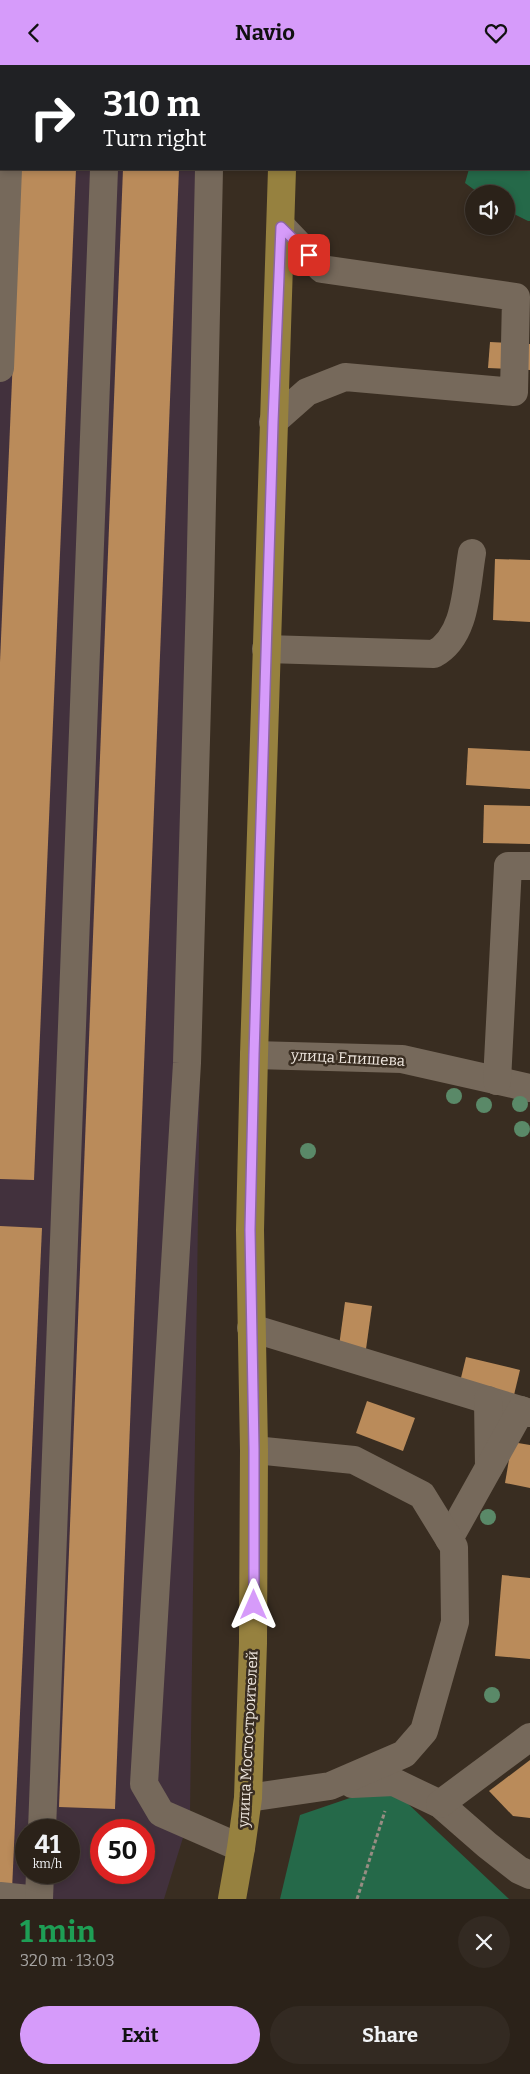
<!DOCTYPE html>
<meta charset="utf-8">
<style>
:root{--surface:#2b2219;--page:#332a22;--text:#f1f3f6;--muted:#a6a4a2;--line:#473f38;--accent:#d69bfa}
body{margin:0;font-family:Bitter,serif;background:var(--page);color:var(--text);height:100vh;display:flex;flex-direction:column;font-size:19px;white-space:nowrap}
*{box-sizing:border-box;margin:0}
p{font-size:16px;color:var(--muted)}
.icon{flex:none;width:28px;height:28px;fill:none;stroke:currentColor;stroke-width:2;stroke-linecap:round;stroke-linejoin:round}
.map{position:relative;height:1834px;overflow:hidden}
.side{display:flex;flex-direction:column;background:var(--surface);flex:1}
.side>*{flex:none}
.banner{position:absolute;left:0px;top:0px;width:530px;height:105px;box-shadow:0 2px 8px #0003,0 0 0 1px var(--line);background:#202124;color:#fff;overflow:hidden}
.controls{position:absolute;left:465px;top:120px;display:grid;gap:10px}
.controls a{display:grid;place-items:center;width:50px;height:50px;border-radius:50%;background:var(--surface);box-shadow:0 2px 8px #0003,0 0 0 1px var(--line);font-size:25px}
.speed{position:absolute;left:15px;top:1754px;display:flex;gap:10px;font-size:25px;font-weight:700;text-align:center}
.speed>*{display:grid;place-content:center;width:65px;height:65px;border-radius:50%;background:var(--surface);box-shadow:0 2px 8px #0003,0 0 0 1px var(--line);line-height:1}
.speed small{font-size:12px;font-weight:400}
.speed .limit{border:8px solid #d22;background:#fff;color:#111}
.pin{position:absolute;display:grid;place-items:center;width:42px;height:42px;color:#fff;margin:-21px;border-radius:10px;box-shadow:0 2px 8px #0006}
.me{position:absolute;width:55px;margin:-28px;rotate:0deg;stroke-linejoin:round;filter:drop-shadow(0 0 4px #0008)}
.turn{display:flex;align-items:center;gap:18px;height:105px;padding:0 20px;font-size:22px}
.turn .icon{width:65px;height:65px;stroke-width:2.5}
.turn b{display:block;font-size:35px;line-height:42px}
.round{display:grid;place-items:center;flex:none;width:52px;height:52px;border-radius:26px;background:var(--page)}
.overview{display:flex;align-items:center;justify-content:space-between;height:85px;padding:0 20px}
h1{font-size:30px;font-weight:700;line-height:38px;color:#1e9e55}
.button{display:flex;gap:10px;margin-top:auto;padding:10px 20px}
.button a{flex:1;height:58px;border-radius:30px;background:var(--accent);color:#111;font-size:20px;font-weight:700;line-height:58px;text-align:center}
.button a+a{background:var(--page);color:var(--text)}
header{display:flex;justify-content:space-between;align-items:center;height:65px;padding:0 20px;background:var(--accent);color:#111;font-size:22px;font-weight:700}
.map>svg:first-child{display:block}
.industrial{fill:#42313d;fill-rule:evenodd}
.forest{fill:#256949}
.building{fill:#ba8b5a}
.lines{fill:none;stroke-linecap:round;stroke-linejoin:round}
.path{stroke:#978d83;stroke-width:3;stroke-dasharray:4 2.5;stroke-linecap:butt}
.minor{stroke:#76695b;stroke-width:28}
.major{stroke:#96813f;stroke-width:28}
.tree{fill:#5a8968}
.route-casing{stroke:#8b65a2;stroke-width:12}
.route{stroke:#d69bfa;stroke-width:9}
.labels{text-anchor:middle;stroke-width:5;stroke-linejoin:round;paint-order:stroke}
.street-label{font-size:15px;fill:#f0e8e0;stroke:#392d21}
</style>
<header><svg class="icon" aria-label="back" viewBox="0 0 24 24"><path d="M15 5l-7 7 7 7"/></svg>Navio<svg class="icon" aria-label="heart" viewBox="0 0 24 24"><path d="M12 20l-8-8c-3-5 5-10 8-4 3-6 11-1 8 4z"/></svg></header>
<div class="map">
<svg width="530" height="1834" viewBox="0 0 530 1834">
<rect width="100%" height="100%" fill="#392d21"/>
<path class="industrial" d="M0,0H213L1,1V104H212L190,1750L164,1834H0ZM26,1765H69V1808H26ZM101,1765H144V1808H101Z"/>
<g class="forest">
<path d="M522,0H530V156H528L506,145V129H480L465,118L469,104H529V1Z"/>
<path d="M388,1720L509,1834H280L300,1750Z"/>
</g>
<g class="building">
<path d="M21,104H76L34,1115L0,1114V597Z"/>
<path d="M123,104H179L115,1744L59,1742Z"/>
<path d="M490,277L530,279V305L488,303Z"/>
<path d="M495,494L530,495V557L493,555Z"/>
<path d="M468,683L530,686V724L466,720Z"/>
<path d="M484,740L530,741V779L483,778Z"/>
<path d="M0,1161L42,1163L12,1825L0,1824Z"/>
<path d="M345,1237L372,1241L366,1284L339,1281Z"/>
<path d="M466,1292L520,1305L514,1330L460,1317Z"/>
<path d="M367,1336L415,1353L403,1386L356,1368Z"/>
<path d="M512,1377L530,1380V1423L505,1418Z"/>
<path d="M502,1510L530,1513V1594L495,1591Z"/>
<path d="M530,1695V1753L513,1751L489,1726Z"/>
</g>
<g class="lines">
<path class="path" d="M357,1834L385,1746"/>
<g class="minor">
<path d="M12,1V0"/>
<path d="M109,1V0"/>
<path d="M211,1V0"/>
<path d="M209,104L200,531L187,998L144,1719L161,1748L241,1783"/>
<path d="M0,303L8,104"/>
<path d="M273,357L307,327L345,312L514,327L516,232L322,204L281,161"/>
<path d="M266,584L434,589C467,571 466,522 472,488"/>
<path d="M254,990L402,994L530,1023"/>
<path d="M497,1016L508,801H530"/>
<path d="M251,1263L530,1348"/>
<path d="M488,1335L489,1402"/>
<path d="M449,1474L521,1345"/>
<path d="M352,1719L394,1717L440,1739L487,1780L519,1805L530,1810"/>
<path d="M248,1733L330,1721L404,1689L424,1666L455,1557L454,1482L422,1430L354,1395L254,1385"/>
<path d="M440,1739L530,1672"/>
<path d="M42,1765L104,104"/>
<path d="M0,1831L29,1834"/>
<path d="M39,1834L40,1808"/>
</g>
<g class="major">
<path d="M283,1V0"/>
<path d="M232,1834L241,1783L248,1733L253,1578L254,1385L250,1165L254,990L282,104"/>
</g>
</g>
<g class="tree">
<circle cx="454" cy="1031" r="8"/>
<circle cx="520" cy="1039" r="8"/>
<circle cx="484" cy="1040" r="8"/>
<circle cx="522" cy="1064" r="8"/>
<circle cx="308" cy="1086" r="8"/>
<circle cx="488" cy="1452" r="8"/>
<circle cx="492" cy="1630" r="8"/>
</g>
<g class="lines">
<defs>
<path id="route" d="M254,1540V1384L250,1165L254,990L273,357L281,162L309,190"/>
</defs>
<use href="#route" class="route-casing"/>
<use href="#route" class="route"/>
</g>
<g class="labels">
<g class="street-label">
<text transform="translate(348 993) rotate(3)" y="5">улица Епишева</text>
<text transform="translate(248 1674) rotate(-87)" y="5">улица Мостостроителей</text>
</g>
</g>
</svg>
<div class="controls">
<a><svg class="icon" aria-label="sound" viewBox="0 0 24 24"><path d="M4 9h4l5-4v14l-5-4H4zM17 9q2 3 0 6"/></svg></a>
</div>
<div class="speed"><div>41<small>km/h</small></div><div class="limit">50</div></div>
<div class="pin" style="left:309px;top:190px;background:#d93025"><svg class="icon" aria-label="arrive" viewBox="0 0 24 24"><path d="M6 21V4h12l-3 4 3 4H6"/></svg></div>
<svg class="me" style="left:254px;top:1540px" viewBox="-20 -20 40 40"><path d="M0-17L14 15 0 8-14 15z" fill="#d69bfa" stroke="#fff" stroke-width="4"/></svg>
<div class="banner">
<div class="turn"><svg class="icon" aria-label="right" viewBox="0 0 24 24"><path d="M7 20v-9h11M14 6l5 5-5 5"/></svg><div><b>310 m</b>Turn right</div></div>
</div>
</div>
<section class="side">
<div class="overview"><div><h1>1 min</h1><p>320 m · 13:03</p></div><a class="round"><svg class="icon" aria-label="close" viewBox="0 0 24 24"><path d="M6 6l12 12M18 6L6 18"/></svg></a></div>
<div class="button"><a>Exit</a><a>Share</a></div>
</section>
